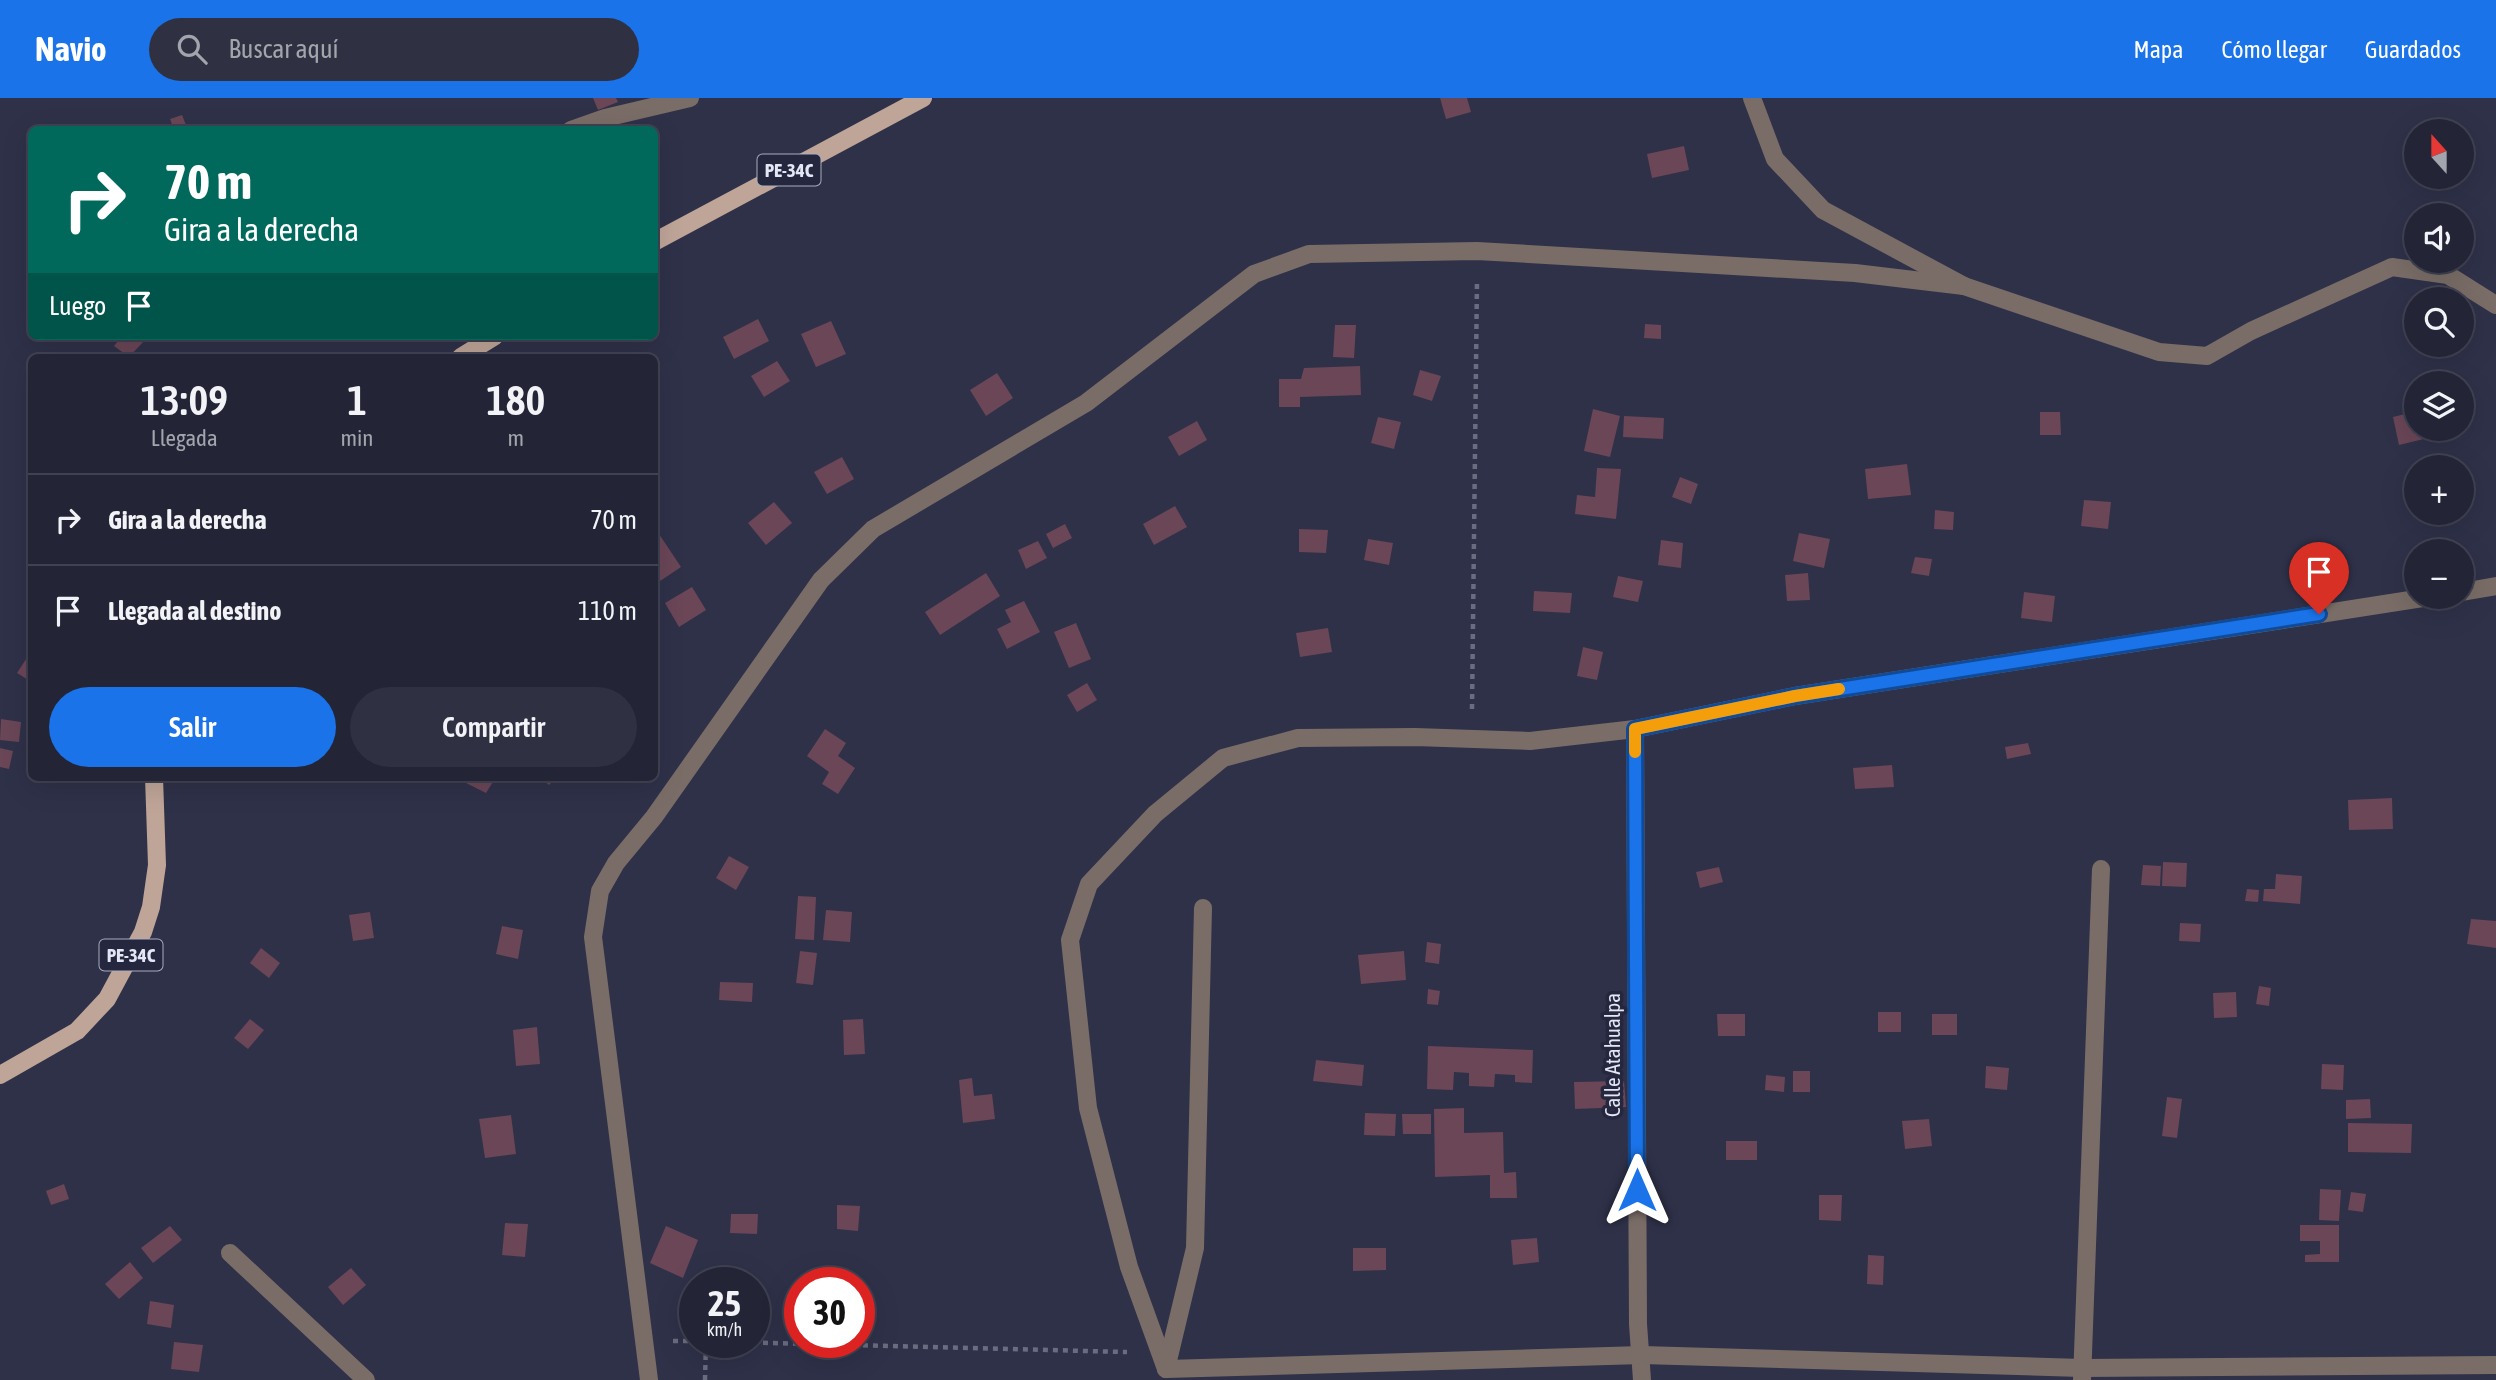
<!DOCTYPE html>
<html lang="es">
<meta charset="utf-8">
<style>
:root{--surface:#232537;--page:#2f3142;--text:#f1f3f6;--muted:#a3a5ad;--line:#404252;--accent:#1a73e8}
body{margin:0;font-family:"Asap Condensed",sans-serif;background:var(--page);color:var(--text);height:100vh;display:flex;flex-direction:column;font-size:26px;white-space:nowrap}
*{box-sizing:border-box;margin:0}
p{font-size:23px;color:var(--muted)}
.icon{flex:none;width:38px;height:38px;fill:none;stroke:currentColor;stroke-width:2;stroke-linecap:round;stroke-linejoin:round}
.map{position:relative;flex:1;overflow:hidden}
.side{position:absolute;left:28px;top:256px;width:630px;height:427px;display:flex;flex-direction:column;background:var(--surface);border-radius:10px;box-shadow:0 7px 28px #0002,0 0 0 2px var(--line)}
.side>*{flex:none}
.hud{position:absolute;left:28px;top:28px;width:630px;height:214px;border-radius:10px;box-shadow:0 7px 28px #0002,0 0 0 2px var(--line);background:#00695c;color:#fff;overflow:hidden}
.needle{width:46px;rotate:339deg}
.fabs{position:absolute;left:2404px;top:21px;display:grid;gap:14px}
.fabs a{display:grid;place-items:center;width:70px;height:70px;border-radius:50%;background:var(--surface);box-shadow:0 7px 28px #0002,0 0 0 2px var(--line);font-size:35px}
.speed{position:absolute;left:679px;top:1169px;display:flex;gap:14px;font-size:35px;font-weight:700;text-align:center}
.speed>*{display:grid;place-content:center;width:91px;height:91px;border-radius:50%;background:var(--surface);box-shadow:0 7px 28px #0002,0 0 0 2px var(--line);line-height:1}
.speed small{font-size:18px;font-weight:400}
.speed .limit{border:10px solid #d22;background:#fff;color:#111}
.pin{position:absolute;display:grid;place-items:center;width:60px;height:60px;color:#fff;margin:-72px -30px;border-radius:50% 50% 50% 0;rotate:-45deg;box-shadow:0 0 7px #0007}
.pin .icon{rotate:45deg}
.me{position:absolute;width:77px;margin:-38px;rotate:0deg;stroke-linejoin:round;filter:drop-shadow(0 0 5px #0008)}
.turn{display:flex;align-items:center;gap:24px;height:147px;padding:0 21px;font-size:32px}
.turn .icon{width:91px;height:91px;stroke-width:2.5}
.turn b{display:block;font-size:49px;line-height:60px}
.then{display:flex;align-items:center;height:66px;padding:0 21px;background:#0003;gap:14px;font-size:26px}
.eta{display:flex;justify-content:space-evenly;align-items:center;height:119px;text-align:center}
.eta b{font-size:42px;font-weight:600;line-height:49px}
.button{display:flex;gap:14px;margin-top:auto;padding:14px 21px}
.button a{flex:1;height:80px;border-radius:42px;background:var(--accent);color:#fff;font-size:28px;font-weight:600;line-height:80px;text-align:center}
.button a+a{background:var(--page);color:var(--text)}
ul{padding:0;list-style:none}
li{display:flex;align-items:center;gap:21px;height:91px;padding:0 21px;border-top:2px solid var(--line)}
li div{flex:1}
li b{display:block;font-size:26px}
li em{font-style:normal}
header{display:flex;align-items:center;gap:42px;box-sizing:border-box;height:98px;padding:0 35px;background:var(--accent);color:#fff}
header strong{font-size:33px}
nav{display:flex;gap:38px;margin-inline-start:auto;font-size:24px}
.search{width:490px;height:63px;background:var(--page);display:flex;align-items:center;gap:18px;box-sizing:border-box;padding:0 24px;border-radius:38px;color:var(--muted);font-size:26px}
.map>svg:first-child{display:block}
.building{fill:#6a4657}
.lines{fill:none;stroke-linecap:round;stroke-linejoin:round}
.path{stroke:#6a6c81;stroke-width:4.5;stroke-dasharray:5 5;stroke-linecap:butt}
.minor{stroke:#7a6d67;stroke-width:18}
.primary{stroke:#bfa598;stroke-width:18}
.route-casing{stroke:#114b97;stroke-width:18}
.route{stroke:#1a73e8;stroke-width:12}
.slow{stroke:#f59e0b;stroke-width:12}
.labels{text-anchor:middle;stroke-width:7;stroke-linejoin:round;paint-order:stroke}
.shield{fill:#25273e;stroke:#aaadbe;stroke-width:2}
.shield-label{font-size:19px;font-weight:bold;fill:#e3e6f5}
.street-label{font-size:21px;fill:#e3e6f5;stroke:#25273e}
</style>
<header>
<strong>Navio</strong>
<div class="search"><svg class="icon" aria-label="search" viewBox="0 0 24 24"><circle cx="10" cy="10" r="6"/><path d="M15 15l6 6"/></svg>Buscar aquí</div>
<nav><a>Mapa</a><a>Cómo llegar</a><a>Guardados</a></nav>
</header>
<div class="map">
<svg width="2496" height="1282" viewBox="0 0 2496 1282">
<rect width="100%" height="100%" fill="#2f3149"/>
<g class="building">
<path d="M593,0H616L618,4L598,12Z"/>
<path d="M1440,0H1467L1471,14L1446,21Z"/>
<path d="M182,17L188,32H174L170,21Z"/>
<path d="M1684,48L1689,72L1652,80L1647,56Z"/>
<path d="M758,221L769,243L734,261L723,239Z"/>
<path d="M831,223L846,256L816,269L801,236Z"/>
<path d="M1645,226L1661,227V241L1644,240Z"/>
<path d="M1335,227H1356L1354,260L1333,259Z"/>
<path d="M122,238H139L145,242L129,259L114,248Z"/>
<path d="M777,263L790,283L764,299L751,278Z"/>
<path d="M1360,268L1361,297L1300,299V309H1279V281H1301L1304,270Z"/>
<path d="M1420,272L1441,278L1432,303L1413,297Z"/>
<path d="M997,275L1013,300L986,318L970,292Z"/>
<path d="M1593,311L1620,318L1610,359L1584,353Z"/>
<path d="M2417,313V331H2434L2436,338L2399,347L2393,319Z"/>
<path d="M2040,314H2060L2061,337H2040Z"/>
<path d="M1624,318L1664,320L1663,341L1623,339Z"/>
<path d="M1378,319L1401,324L1394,351L1371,345Z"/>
<path d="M1197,323L1207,342L1179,358L1168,339Z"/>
<path d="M842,359L854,381L827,396L814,374Z"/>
<path d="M1907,366L1911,397L1868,401L1865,371Z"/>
<path d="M1597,370L1621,371L1616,421L1575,416L1577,397L1595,399Z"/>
<path d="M1680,379L1698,386L1691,406L1672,399Z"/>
<path d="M2084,402L2111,404L2108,431L2081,428Z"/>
<path d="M774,404L792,425L766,447L748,425Z"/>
<path d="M1175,408L1187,429L1154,447L1143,426Z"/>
<path d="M1935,412L1954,414L1953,432L1934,431Z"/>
<path d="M1065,426L1072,440L1053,450L1046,436Z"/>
<path d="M1299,431L1328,432L1326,455L1299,454Z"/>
<path d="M1799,435L1830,441L1824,470L1793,463Z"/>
<path d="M659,436L681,469L654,487V439Z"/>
<path d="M1368,441L1393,445L1389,467L1364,462Z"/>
<path d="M1661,442L1683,445L1681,470L1658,467Z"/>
<path d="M1038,443L1047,460L1026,471L1018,452Z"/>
<path d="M1915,459L1932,461L1929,478L1911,475Z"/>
<path d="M986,475L1000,498L940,537L925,514Z"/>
<path d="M1808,475L1810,502L1787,503L1785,477Z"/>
<path d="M1618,478L1643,483L1638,504L1613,499Z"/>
<path d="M692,489L706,512L679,529L665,505Z"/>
<path d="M1534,493L1572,495L1570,515L1533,513Z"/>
<path d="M2024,494L2055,498L2052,524L2021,520Z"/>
<path d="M1024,503L1040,534L1007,551L997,531L1011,524L1005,512Z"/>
<path d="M1076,525L1091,561L1069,570L1054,534Z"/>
<path d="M1328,530L1332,554L1300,559L1296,535Z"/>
<path d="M1583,549L1603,554L1597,582L1577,578Z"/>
<path d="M32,552V581L30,583L17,575Z"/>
<path d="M1087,585L1097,602L1077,614L1067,597Z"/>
<path d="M1,621L21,624L19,644L0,642Z"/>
<path d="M825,631L846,645L838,658L855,670L838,696L822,686L829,674L807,658Z"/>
<path d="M2028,645L2031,656L2007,661L2005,649Z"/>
<path d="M0,650L13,653L9,671L0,669Z"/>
<path d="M1892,667L1894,689L1855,691L1853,670Z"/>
<path d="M469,679H496L486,695L466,685Z"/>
<path d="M539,679H556L549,687Z"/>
<path d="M2392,700L2393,731L2349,732L2348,702Z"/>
<path d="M729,758L749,769L736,792L716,780Z"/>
<path d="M2163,764L2187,765L2186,789L2162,788Z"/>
<path d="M2143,767L2161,768L2160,788L2141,787Z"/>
<path d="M1719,769L1723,784L1700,790L1696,774Z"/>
<path d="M2276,776L2302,778L2300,806L2263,803L2264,791H2275Z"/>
<path d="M2247,791L2259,792L2258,804L2245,803Z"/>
<path d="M798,798L816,799L814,842L795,841Z"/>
<path d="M826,812L852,814L850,844L823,842Z"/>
<path d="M370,814L374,840L353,843L349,817Z"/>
<path d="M2471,821L2496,823V850L2467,846Z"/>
<path d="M2180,825L2201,826L2200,844L2179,843Z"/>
<path d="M502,828L523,832L518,861L496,856Z"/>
<path d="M1427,844L1441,846L1439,866L1425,864Z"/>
<path d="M261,850L280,865L269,880L250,865Z"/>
<path d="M800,853L817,855L813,887L796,885Z"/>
<path d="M1404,853L1406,882L1361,886L1358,857Z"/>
<path d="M720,884L753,885L752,904L719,902Z"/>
<path d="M2259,888L2271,890L2269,908L2256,906Z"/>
<path d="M1428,891L1440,893L1438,907L1427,906Z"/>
<path d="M2236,894L2237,919L2214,920L2213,895Z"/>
<rect x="1878" y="914" width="23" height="20"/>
<path d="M1717,916H1745V938H1718Z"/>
<rect x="1932" y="916" width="25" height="21"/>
<path d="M250,921L264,932L248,951L234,940Z"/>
<path d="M863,921L865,956L844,957L843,922Z"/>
<path d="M537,929L540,966L516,968L513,932Z"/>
<path d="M1428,948L1533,952L1532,985L1515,984V977L1495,976L1494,989L1469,988V975L1454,974L1453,992L1427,991Z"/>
<path d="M1316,962L1364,967L1362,988L1313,983Z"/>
<path d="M2322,966L2344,967L2343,992L2321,991Z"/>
<path d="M1986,968L2009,970L2007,992L1985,990Z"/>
<rect x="1793" y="973" width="17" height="21"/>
<path d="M1766,977L1785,979L1784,994L1765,992Z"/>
<path d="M972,980L974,998L992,996L995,1021L963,1025L959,982Z"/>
<path d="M1624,983L1626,1009L1575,1011L1574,984Z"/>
<path d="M2167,999L2182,1001L2177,1040L2162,1038Z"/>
<path d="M2370,1001L2371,1020L2346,1021V1002Z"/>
<path d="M1464,1010V1035L1503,1034L1504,1075L1516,1074L1517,1100H1490V1077L1435,1079L1434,1011Z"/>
<path d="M1365,1015L1396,1016L1395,1038L1364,1037Z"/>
<path d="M1402,1016H1431V1036H1403Z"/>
<path d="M511,1017L516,1056L485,1060L479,1021Z"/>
<path d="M1929,1021L1932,1048L1905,1051L1902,1023Z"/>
<path d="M2348,1025L2412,1026L2411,1055L2348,1054Z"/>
<rect x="1726" y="1043" width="31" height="19"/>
<path d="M64,1086L69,1101L51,1107L46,1093Z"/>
<path d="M2320,1091L2341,1092L2339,1123L2319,1122Z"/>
<path d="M2351,1094L2366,1096L2363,1114L2348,1112Z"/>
<path d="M1819,1097H1842L1841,1123L1819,1122Z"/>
<path d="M837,1107L860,1108L858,1133L837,1131Z"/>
<path d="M731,1116H758L757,1136L730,1135Z"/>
<path d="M505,1125L528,1126L525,1159L502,1157Z"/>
<path d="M2300,1127H2339V1164H2305V1157L2320,1156V1143H2300Z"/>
<path d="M170,1128L182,1142L153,1165L141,1150Z"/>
<path d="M666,1128L698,1142L683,1180L650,1165Z"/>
<path d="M1537,1140L1539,1164L1513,1167L1511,1142Z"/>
<path d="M1353,1150H1386V1172L1353,1173Z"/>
<path d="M1868,1157L1884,1158L1883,1187L1867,1186Z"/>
<path d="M130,1164L143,1180L119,1201L105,1186Z"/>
<path d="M351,1170L366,1187L343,1207L328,1189Z"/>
<path d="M150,1203L174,1207L171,1230L147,1226Z"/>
<path d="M174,1244L203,1247L199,1274L171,1271Z"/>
</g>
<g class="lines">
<g class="path">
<path d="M1472,611L1477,182"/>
<path d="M673,1243H695"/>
<path d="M733,1244L1127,1254"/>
<path d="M705,1282L706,1244"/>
</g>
<g class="minor">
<path d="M1752,0L1775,61L1823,112L1964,188L2159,254L2207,258L2251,233L2392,169L2448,177L2496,207"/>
<path d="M571,32L605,20L690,0"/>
<path d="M2462,494L2496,488"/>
<path d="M1635,631L1638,1226L1642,1282"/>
<path d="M230,1155L366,1282"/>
<path d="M1166,1271L1129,1169L1088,1010L1070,842L1089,786L1155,716L1223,660L1298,640L1415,639L1530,643L1635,631L1795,598L2429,499"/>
<path d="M1166,1271L1642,1257L2082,1270L2496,1267"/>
<path d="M1166,1271L1195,1150L1203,810"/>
<path d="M649,1282L593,839L600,793L616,765L654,719L821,482L873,431L1086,305L1254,176L1309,156L1477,153L1855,175L1964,188"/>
<path d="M2082,1282L2101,771"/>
</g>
<g class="primary">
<path d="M654,144L923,0"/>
<path d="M461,259L495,238"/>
<path d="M0,977L77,933L107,901L143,834L151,809L157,767L154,679"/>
</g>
</g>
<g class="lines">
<defs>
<path id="route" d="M1637,1092L1635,631L1795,598L2319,516"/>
</defs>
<use href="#route" class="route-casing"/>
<use href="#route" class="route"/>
<path class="slow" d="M1635,654V631L1795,598L1839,591"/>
</g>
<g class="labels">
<g class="shield">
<rect x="757.5" y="56.5" width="63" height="31" rx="5"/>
<rect x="99.5" y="841.5" width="63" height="31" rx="5"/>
</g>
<g class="shield-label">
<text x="789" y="79">PE-34C</text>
<text x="131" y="864">PE-34C</text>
</g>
<g class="street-label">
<text transform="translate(1613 957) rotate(-90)" y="7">Calle Atahualpa</text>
</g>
</g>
</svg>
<div class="fabs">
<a><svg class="needle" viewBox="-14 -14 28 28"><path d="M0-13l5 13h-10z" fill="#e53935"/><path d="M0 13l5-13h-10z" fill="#a3a5ad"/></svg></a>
<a><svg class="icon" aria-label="sound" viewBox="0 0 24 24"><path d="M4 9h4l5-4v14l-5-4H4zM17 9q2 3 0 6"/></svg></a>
<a><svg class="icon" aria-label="search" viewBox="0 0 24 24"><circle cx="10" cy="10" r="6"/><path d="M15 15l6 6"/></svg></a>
<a><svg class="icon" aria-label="layers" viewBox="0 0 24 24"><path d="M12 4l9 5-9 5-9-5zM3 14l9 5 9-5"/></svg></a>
<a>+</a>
<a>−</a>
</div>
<div class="speed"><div>25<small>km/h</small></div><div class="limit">30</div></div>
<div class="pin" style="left:2319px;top:516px;background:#d93025"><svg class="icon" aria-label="arrive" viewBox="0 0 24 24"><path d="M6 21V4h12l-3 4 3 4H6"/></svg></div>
<svg class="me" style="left:1637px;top:1092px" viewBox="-20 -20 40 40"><path d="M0-17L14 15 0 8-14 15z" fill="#1a73e8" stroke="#fff" stroke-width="4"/></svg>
<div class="hud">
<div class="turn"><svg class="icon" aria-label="right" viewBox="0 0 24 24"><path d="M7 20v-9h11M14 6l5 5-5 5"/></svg><div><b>70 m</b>Gira a la derecha</div></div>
<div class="then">Luego<svg class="icon" aria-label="arrive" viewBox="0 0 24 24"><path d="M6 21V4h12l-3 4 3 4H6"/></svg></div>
</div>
<section class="side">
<div class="eta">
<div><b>13:09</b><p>Llegada</p></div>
<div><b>1</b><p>min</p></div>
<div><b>180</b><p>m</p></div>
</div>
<ul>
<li><svg class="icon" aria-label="right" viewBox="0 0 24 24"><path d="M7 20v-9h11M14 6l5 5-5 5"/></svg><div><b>Gira a la derecha</b></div><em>70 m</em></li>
<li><svg class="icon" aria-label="arrive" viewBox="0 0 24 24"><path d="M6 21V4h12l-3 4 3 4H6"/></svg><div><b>Llegada al destino</b></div><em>110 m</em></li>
</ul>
<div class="button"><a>Salir</a><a>Compartir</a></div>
</section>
</div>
